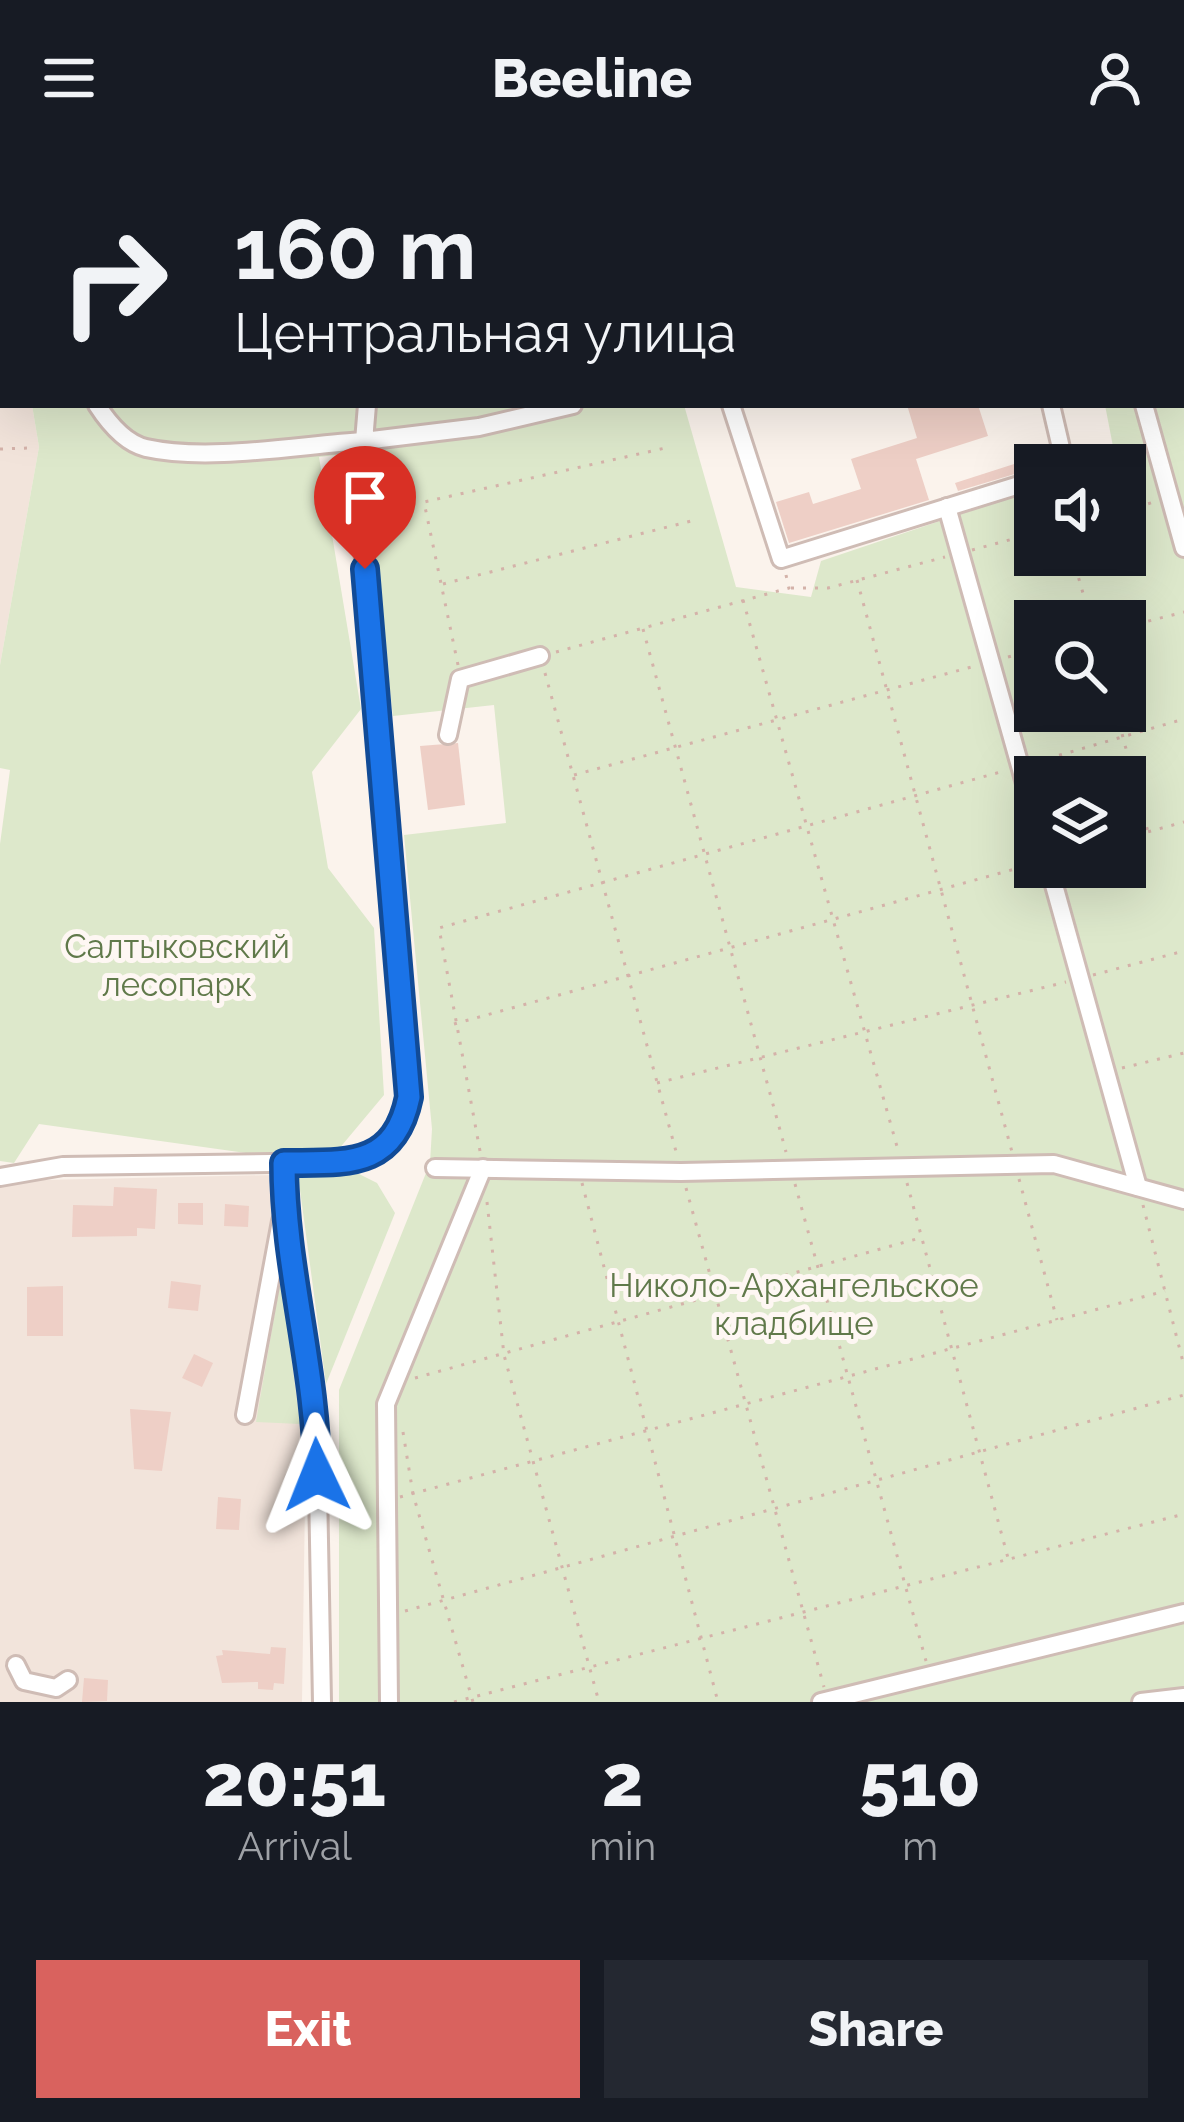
<!DOCTYPE html>
<meta charset="utf-8">
<style>
:root{--surface:#171b24;--page:#242831;--text:#f1f3f6;--muted:#9ea1a6;--accent:#d9625e}
body{margin:0;font-family:Raleway,sans-serif;background:var(--page);color:var(--text);height:100vh;display:flex;flex-direction:column;font-size:45px;white-space:nowrap}
*{box-sizing:border-box;margin:0}
p{font-size:39px;color:var(--muted)}
.icon{flex:none;width:66px;height:66px;fill:none;stroke:currentColor;stroke-width:2;stroke-linecap:round;stroke-linejoin:round}
.map{position:relative;height:1546px;overflow:hidden}
.details{display:flex;flex-direction:column;background:var(--surface);flex:1}
.details>*{flex:none}
.hud{position:absolute;left:0px;top:0px;width:1185px;height:252px;box-shadow:0 12px 48px #0002;background:#171b24;color:var(--text);overflow:hidden}
.buttons{position:absolute;left:1014px;top:288px;display:grid;gap:24px}
.buttons a{display:grid;place-items:center;width:132px;height:132px;border-radius:0px;background:var(--surface);box-shadow:0 12px 48px #0002;font-size:60px}
.pin{position:absolute;display:grid;place-items:center;width:102px;height:102px;color:#fff;margin:-123px -51px;border-radius:50% 50% 50% 0;rotate:-45deg;box-shadow:0 0 12px #0007}
.pin .icon{rotate:45deg}
.me{position:absolute;width:132px;margin:-66px;rotate:358deg;stroke-linejoin:round;filter:drop-shadow(0 0 9px #0008)}
.turn{display:flex;align-items:center;gap:42px;height:252px;padding:0 36px;font-size:54px}
.turn .icon{width:156px;height:156px;stroke-width:2.5}
.turn b{display:block;font-size:84px;line-height:102px}
.eta{display:flex;justify-content:space-evenly;align-items:center;height:204px;text-align:center}
.eta b{font-size:72px;font-weight:800;line-height:84px}
.button{display:flex;gap:24px;margin-top:auto;padding:24px 36px}
.button a{flex:1;height:138px;border-radius:0px;background:var(--accent);color:#fff;font-size:48px;font-weight:800;line-height:138px;text-align:center}
.button a+a{background:var(--page);color:var(--text)}
header{display:flex;justify-content:space-between;align-items:center;height:156px;padding:0 36px;background:var(--surface);font-size:54px;font-weight:800}
.map>svg:first-child{display:block}
.residential{fill:#f2e4db}
.green{fill:#dde8cb;fill-rule:evenodd}
.building{fill:#eecfc6}
.lines{fill:none;stroke-linecap:round;stroke-linejoin:round}
.minor-casing{stroke:#cfbcb5;stroke-width:22}
.path{stroke:#d4b2a9;stroke-width:3;stroke-dasharray:3 9;stroke-linecap:butt}
.minor{stroke:#fff;stroke-width:16}
.route-casing{stroke:#114b97;stroke-width:30}
.route{stroke:#1a73e8;stroke-width:21}
.labels{text-anchor:middle;stroke-width:10;stroke-linejoin:round;paint-order:stroke}
.park-label{font-size:33px;fill:#60794a;stroke:#fef7f3}
</style>
<header><svg class="icon" aria-label="menu" viewBox="0 0 24 24"><path d="M4 6h16M4 12h16M4 18h16"/></svg>Beeline<svg class="icon" aria-label="person" viewBox="0 0 24 24"><circle cx="12" cy="8" r="4"/><path d="M4 21q1-7 8-7t8 7"/></svg></header>
<div class="map">
<svg width="1184" height="1546" viewBox="0 0 1184 1546">
<rect width="100%" height="100%" fill="#fbf3ec"/>
<g class="residential">
<path d="M0,174L3,249H32L39,291L0,509Z"/>
<path d="M272,1019L306,1279L302,1546H0V1025Z"/>
</g>
<g class="green">
<path d="M0,0H789L790,3H3L0,174Z"/>
<path d="M1184,65V1546H339V1234L430,1007L432,973L404,679L506,667L494,549L393,560L361,296L319,301L361,553L312,616L328,712L374,772L384,939L338,994L246,997L39,968L14,1007L0,1005V688L10,614L0,612V509L39,291L32,249H684L736,431L811,441L821,405L1035,333V399H1125V309H1107L1116,306L1105,249H1182ZM1035,465H1125V555H1035ZM1035,621H1125V711H1035Z"/>
<path d="M353,1015L377,1027L395,1057L326,1228L298,1019Z"/>
<path d="M281,1121L300,1268L256,1266Z"/>
</g>
<g class="building">
<path d="M907,249H978L988,280L916,303L929,344L789,387L776,346L809,336L813,348L861,333L851,303L917,282Z"/>
<path d="M1033,302L1035,312L958,335L955,327Z"/>
<path d="M458,587L465,649L428,654L420,590Z"/>
<path d="M114,1031L157,1033L155,1073L137,1072V1080L72,1081L73,1049L113,1050Z"/>
<path d="M178,1047H203V1069L178,1068Z"/>
<path d="M225,1048L249,1050L248,1071L224,1070Z"/>
<path d="M171,1125L201,1129L198,1155L168,1152Z"/>
<path d="M63,1130V1180H27V1131Z"/>
<path d="M194,1198L213,1207L202,1231L182,1222Z"/>
<path d="M130,1253L171,1256L162,1315L134,1313Z"/>
<path d="M218,1341L241,1343L239,1374L216,1373Z"/>
<path d="M271,1491L286,1492L284,1528L274,1527L273,1534L258,1533V1526L222,1527L216,1500L223,1499L222,1494L270,1498Z"/>
<path d="M84,1522L108,1524L107,1545L82,1546Z"/>
</g>
<g class="lines">
<defs>
<g id="minor">
<path d="M563,0L564,3"/>
<path d="M644,0L645,3"/>
<path d="M785,0L786,3"/>
<path d="M941,0L942,3"/>
<path d="M390,3V0"/>
<path d="M469,3V0"/>
<path d="M589,3L598,0"/>
<path d="M1182,53L1184,52"/>
<path d="M0,93L3,98"/>
<path d="M1182,93L1184,91"/>
<path d="M1182,201H1184"/>
<path d="M97,249C108,266 125,287 146,292C209,306 299,289 364,285"/>
<path d="M367,249L364,285L479,271L573,249"/>
<path d="M731,249L781,403L1035,324"/>
<path d="M1051,249L1065,309"/>
<path d="M1144,249L1184,392"/>
<path d="M947,351L1035,663"/>
<path d="M448,579L460,523L540,500"/>
<path d="M1049,711L1138,1031"/>
<path d="M284,1007V1050L317,1278L322,1546"/>
<path d="M435,1012L681,1016L1054,1008L1184,1044"/>
<path d="M0,1021L63,1010L342,1006L365,1001L396,982L409,941V914L355,301L364,285"/>
<path d="M245,1259L281,1065"/>
<path d="M16,1509L24,1525L56,1532L68,1524"/>
<path d="M389,1546L386,1248L483,1012"/>
<path d="M821,1546L1184,1457"/>
<path d="M1141,1546L1184,1541"/>
</g>
</defs>
<use href="#minor" class="minor-casing"/>
<g class="path">
<path d="M847,0L848,3"/>
<path d="M1107,3L1110,0"/>
<path d="M0,166H3"/>
<path d="M0,293L28,292"/>
<path d="M1125,354L1158,345"/>
<path d="M972,394L1035,377"/>
<path d="M1072,399L1091,465"/>
<path d="M857,424L1012,996"/>
<path d="M443,428L695,364"/>
<path d="M791,432H828L945,401"/>
<path d="M743,444L898,994"/>
<path d="M1125,471L1184,456"/>
<path d="M643,473L786,996"/>
<path d="M556,496L789,432L786,419"/>
<path d="M1008,501L1035,494"/>
<path d="M458,509L424,346L670,291"/>
<path d="M545,517L677,999"/>
<path d="M1116,555L1148,676"/>
<path d="M1036,606L1184,563"/>
<path d="M574,619L975,510"/>
<path d="M1125,682L1184,666"/>
<path d="M1093,819L1184,795"/>
<path d="M454,868L1033,708"/>
<path d="M1122,912L1184,897"/>
<path d="M657,927L1066,826"/>
<path d="M480,995L439,772L1004,615"/>
<path d="M1019,1023L1057,1164"/>
<path d="M582,1027L718,1546"/>
<path d="M907,1027L1008,1402"/>
<path d="M795,1028L926,1505"/>
<path d="M686,1032L824,1531"/>
<path d="M487,1046L504,1199L599,1546"/>
<path d="M1143,1049L1184,1210"/>
<path d="M415,1222L920,1082"/>
<path d="M403,1276L413,1338L473,1546"/>
<path d="M400,1341L1165,1135"/>
<path d="M405,1455L1184,1239"/>
<path d="M454,1546L1184,1358"/>
</g>
<use href="#minor" class="minor"/>
</g>
<g class="lines">
<defs>
<path id="route" d="M317,1319C317,1214 284,1112 284,1007C344,1006 394,1014 409,941L365,413"/>
</defs>
<use href="#route" class="route-casing"/>
<use href="#route" class="route"/>
</g>
<g class="labels">
<g class="park-label">
<text x="177" y="802">Салтыковский<tspan x="177" dy="38">лесопарк</tspan></text>
<text x="794" y="1141">Николо-Архангельское<tspan x="794" dy="38">кладбище</tspan></text>
</g>
</g>
</svg>
<div class="buttons">
<a><svg class="icon" aria-label="sound" viewBox="0 0 24 24"><path d="M4 9h4l5-4v14l-5-4H4zM17 9q2 3 0 6"/></svg></a>
<a><svg class="icon" aria-label="search" viewBox="0 0 24 24"><circle cx="10" cy="10" r="6"/><path d="M15 15l6 6"/></svg></a>
<a><svg class="icon" aria-label="layers" viewBox="0 0 24 24"><path d="M12 4l9 5-9 5-9-5zM3 14l9 5 9-5"/></svg></a>
</div>
<div class="pin" style="left:365px;top:413px;background:#d93025"><svg class="icon" aria-label="arrive" viewBox="0 0 24 24"><path d="M6 21V4h12l-3 4 3 4H6"/></svg></div>
<svg class="me" style="left:317px;top:1319px" viewBox="-20 -20 40 40"><path d="M0-17L14 15 0 8-14 15z" fill="#1a73e8" stroke="#fff" stroke-width="4"/></svg>
<div class="hud">
<div class="turn"><svg class="icon" aria-label="right" viewBox="0 0 24 24"><path d="M7 20v-9h11M14 6l5 5-5 5"/></svg><div><b>160 m</b>Центральная улица</div></div>
</div>
</div>
<section class="details">
<div class="eta">
<div><b>20:51</b><p>Arrival</p></div>
<div><b>2</b><p>min</p></div>
<div><b>510</b><p>m</p></div>
</div>
<div class="button"><a>Exit</a><a>Share</a></div>
</section>
